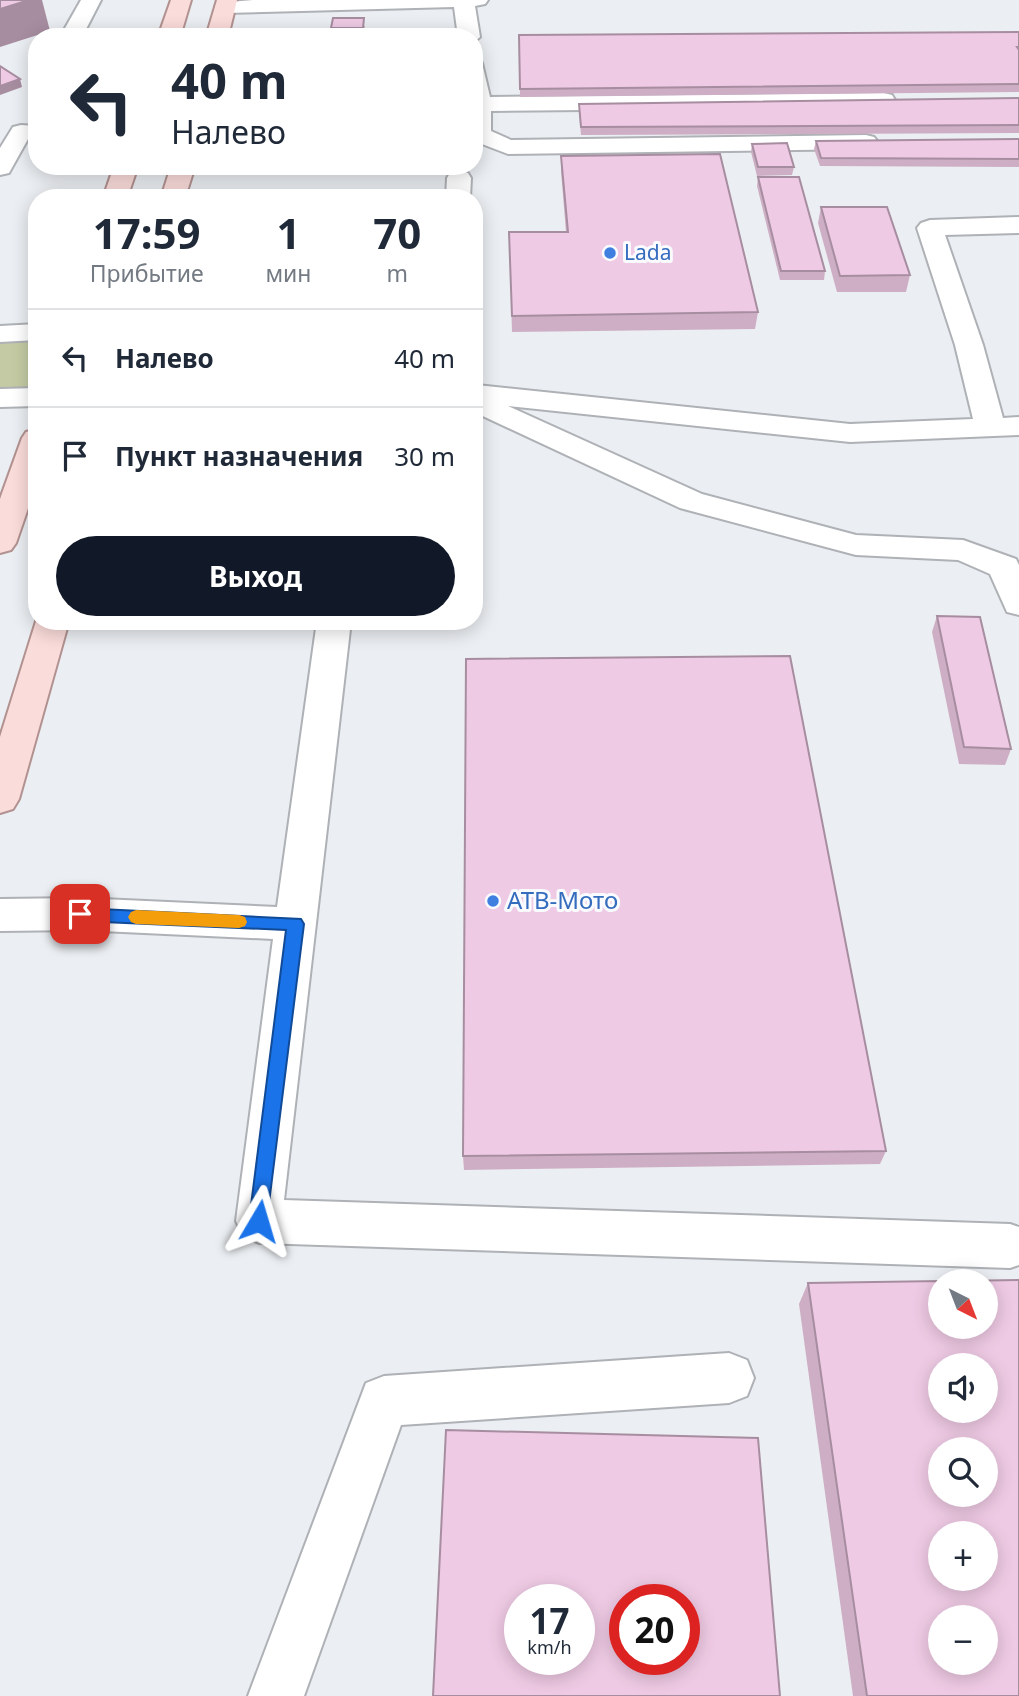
<!DOCTYPE html>
<html lang="ru">
<meta charset="utf-8">
<style>
:root{--surface:#fff;--page:#f6f6f7;--text:#1f2937;--muted:#747a83;--line:#e0e1e3;--accent:#111827}
body{margin:0;font-family:"Noto Sans",sans-serif;background:var(--page);color:var(--text);height:100vh;display:flex;flex-direction:column;font-size:26px;white-space:nowrap}
*{box-sizing:border-box;margin:0}
p{font-size:23px;color:var(--muted)}
.icon{flex:none;width:38px;height:38px;fill:none;stroke:currentColor;stroke-width:2;stroke-linecap:round;stroke-linejoin:round}
.map{position:relative;flex:1;overflow:hidden}
.details{position:absolute;left:28px;top:189px;width:455px;height:441px;display:flex;flex-direction:column;background:var(--surface);border-radius:28px;box-shadow:0 4px 18px #0003}
.details>*{flex:none}
.guide{position:absolute;left:28px;top:28px;width:455px;height:147px;border-radius:28px;box-shadow:0 4px 18px #0003;background:#fff;color:var(--text);overflow:hidden}
.needle{width:46px;rotate:138deg}
.buttons{position:absolute;left:928px;top:1269px;display:grid;gap:14px}
.buttons a{display:grid;place-items:center;width:70px;height:70px;border-radius:50%;background:var(--surface);box-shadow:0 4px 18px #0003;font-size:35px}
.speed{position:absolute;left:504px;top:1584px;display:flex;gap:14px;font-size:35px;font-weight:700;text-align:center}
.speed>*{display:grid;place-content:center;width:91px;height:91px;border-radius:50%;background:var(--surface);box-shadow:0 4px 18px #0003;line-height:1}
.speed small{font-size:18px;font-weight:400}
.speed .limit{border:10px solid #d22;background:#fff;color:#111}
.pin{position:absolute;display:grid;place-items:center;width:60px;height:60px;color:#fff;margin:-30px;border-radius:14px;box-shadow:0 4px 10px #0006}
.me{position:absolute;width:77px;margin:-38px;rotate:7deg;stroke-linejoin:round;filter:drop-shadow(0 0 5px #0008)}
.turn{display:flex;align-items:center;gap:24px;height:147px;padding:0 28px;font-size:32px}
.turn .icon{width:91px;height:91px;stroke-width:2.5}
.turn b{display:block;font-size:49px;line-height:60px}
.eta{display:flex;justify-content:space-evenly;align-items:center;height:119px;text-align:center}
.eta b{font-size:42px;font-weight:700;line-height:49px}
.button{display:flex;gap:14px;margin-top:auto;padding:14px 28px}
.button a{flex:1;height:80px;border-radius:42px;background:var(--accent);color:#fff;font-size:28px;font-weight:700;line-height:80px;text-align:center}
ul{padding:0;list-style:none}
li{display:flex;align-items:center;gap:21px;height:98px;padding:0 28px;border-top:2px solid var(--line)}
li div{flex:1}
li b{display:block;font-size:26px}
li em{font-style:normal}
.map>svg:first-child{display:block}
.green{fill:#c4cba4}
.lines{fill:none;stroke-linecap:round;stroke-linejoin:round}
.minor-casing{stroke:#aeb1b5;stroke-width:4}
.major-casing{stroke:#b29290;stroke-width:4}
.minor{fill:#fff;fill-rule:evenodd}
.major{fill:#fadcda;fill-rule:evenodd}
.wall{fill:#ceaec4}
.shaded-wall{fill:#a78da0}
.building{fill:#efcae4;stroke:#a78da0;stroke-width:2;fill-rule:evenodd}
.route{fill:#1a73e8;stroke:#114b97;stroke-width:2}
.slow{fill:#f59e0b}
.shop-dot{fill:#3f7fe0;stroke:#f9fbff;stroke-width:2.5}
.labels{text-anchor:middle;stroke-width:6;stroke-linejoin:round;paint-order:stroke}
.far-shop-label{font-size:21px;fill:#366cbe;stroke:#f9fbff;text-anchor:start}
.shop-label{font-size:24px;fill:#366cbe;stroke:#f9fbff;text-anchor:start}
</style>
<div class="map">
<svg width="1019" height="1696" viewBox="0 0 1019 1696">
<rect width="100%" height="100%" fill="#ebeef2"/>
<path class="green" d="M37,332V397L0,398V334Z"/>
<g class="lines">
<defs>
<g id="minor">
<path d="M81,0H101L82,37H60Z"/>
<path d="M488,0L485,4L475,6L480,37L474,42V37H458L454,7L225,13L218,11L215,7L218,3L253,0Z"/>
<path d="M474,61L482,63L490,97L884,93L892,95L895,100L892,105L884,107L491,111V131L511,140L866,135L874,137L878,142L874,147L866,149L508,154L474,141Z"/>
<path d="M21,125L37,126V140L28,139L9,173L0,175V148L13,127Z"/>
<path d="M459,171L468,173L471,178L470,198H446L447,178L450,173Z"/>
<path d="M1019,217V233L945,235L983,345L1003,418L1019,417V435L850,442L508,406L702,494L856,535L963,540L1016,559L1019,565V615L1007,612L990,574L958,560L856,555L680,508L474,412V386L477,385L850,424L973,419L955,345L917,228L921,223L930,220Z"/>
<path d="M37,324V340L0,342V326Z"/>
<path d="M37,388V406L0,407V389Z"/>
<path d="M317,621H351L284,1200L1010,1224L1019,1227V1265L1010,1268L259,1243L243,1236L236,1221L273,939L80,930L0,931V899L80,898L277,907Z"/>
<path d="M729,1353L747,1360L754,1378L747,1396L729,1403L401,1425L304,1696H248L366,1383L384,1376Z"/>
</g>
<g id="major">
<path d="M171,0H191L180,37H158Z"/>
<path d="M217,0H237L228,37H206Z"/>
<path d="M114,166H138L127,198H103Z"/>
<path d="M171,166H195L185,198H161Z"/>
<path d="M37,429V482L16,543L11,550L0,553V499L22,438L26,432Z"/>
<path d="M37,618V621H69L19,799L13,809L0,813V737Z"/>
</g>
</defs>
<use href="#minor" class="minor-casing"/>
<use href="#major" class="major-casing"/>
<use href="#minor" class="minor"/>
<use href="#major" class="major"/>
</g>
<g class="wall">
<path d="M365,26L363,36H332L331,28Z"/>
<path d="M1019,32V92L520,97L519,35Z"/>
<path d="M1019,98V133L581,135L579,112V104Z"/>
<path d="M1019,139V167L820,166L814,149L816,141Z"/>
<path d="M752,144L794,167L792,175L757,176L751,152Z"/>
<path d="M561,156L758,312L755,329L512,332L509,232H566L561,171Z"/>
<path d="M758,177L825,271L824,280H780L757,186Z"/>
<path d="M821,207L910,275L906,292H837L818,223Z"/>
<path d="M937,616L1011,749L1005,765L959,764L932,632Z"/>
<path d="M886,1151L880,1164L464,1170L463,1156Z"/>
<path d="M808,1283L1019,1696H853L799,1304Z"/>
</g>
<g class="shaded-wall">
<path d="M29,0H42L50,31L0,47V9Z"/>
<path d="M20,79L22,87L0,95V86Z"/>
</g>
<g class="building">
<path d="M0,0H29L0,9Z"/>
<path d="M333,18H364L363,28H331Z"/>
<path d="M1019,32V47H1017L1019,50V84L520,89L519,35Z"/>
<path d="M0,66L20,79L0,86Z"/>
<path d="M1019,98V125L581,127L579,104Z"/>
<path d="M1019,139V159L821,158L816,141Z"/>
<path d="M787,143L794,167H758L752,144Z"/>
<path d="M720,154L758,312L512,316L509,232H568L561,156Z"/>
<path d="M758,177H799L825,271H781Z"/>
<path d="M821,207H887L910,275L840,276Z"/>
<path d="M937,616L980,617L1011,749L964,747Z"/>
<path d="M790,656L886,1151L463,1156L466,659Z"/>
<path d="M1019,1280V1696H867L808,1283L940,1281V1326H985V1281H955ZM940,1365H985V1410H940ZM940,1449H985V1494H940ZM940,1533H985V1578H940ZM940,1617H985V1662H940Z"/>
<path d="M446,1430L758,1438L780,1696H433ZM520,1600H579V1659H520ZM625,1600H684V1659H625Z"/>
</g>
<path class="route" d="M80,908L301,919L304,924L266,1227L259,1230L252,1227L249,1221L286,930L80,921L74,919L72,914L74,910Z"/>
<path class="slow" d="M136,910L239,915L245,917L247,922L245,926L239,928L136,924L131,922L128,917L131,912Z"/>
<g class="shop-dot">
<circle cx="610" cy="253" r="7"/>
<circle cx="493" cy="901" r="7"/>
</g>
<g class="labels">
<g class="far-shop-label">
<text x="624" y="260">Lada</text>
</g>
<g class="shop-label">
<text x="507" y="909">АТВ-Мото</text>
</g>
</g>
</svg>
<div class="buttons">
<a><svg class="needle" viewBox="-14 -14 28 28"><path d="M0-13l5 13h-10z" fill="#e53935"/><path d="M0 13l5-13h-10z" fill="#747a83"/></svg></a>
<a><svg class="icon" aria-label="sound" viewBox="0 0 24 24"><path d="M4 9h4l5-4v14l-5-4H4zM17 9q2 3 0 6"/></svg></a>
<a><svg class="icon" aria-label="search" viewBox="0 0 24 24"><circle cx="10" cy="10" r="6"/><path d="M15 15l6 6"/></svg></a>
<a>+</a>
<a>−</a>
</div>
<div class="speed"><div>17<small>km/h</small></div><div class="limit">20</div></div>
<div class="pin" style="left:80px;top:914px;background:#d93025"><svg class="icon" aria-label="arrive" viewBox="0 0 24 24"><path d="M6 21V4h12l-3 4 3 4H6"/></svg></div>
<svg class="me" style="left:259px;top:1221px" viewBox="-20 -20 40 40"><path d="M0-17L14 15 0 8-14 15z" fill="#1a73e8" stroke="#fff" stroke-width="4"/></svg>
<div class="guide">
<div class="turn"><svg class="icon" aria-label="left" viewBox="0 0 24 24"><path d="M17 20v-9H6M10 6l-5 5 5 5"/></svg><div><b>40 m</b>Налево</div></div>
</div>
<section class="details">
<div class="eta">
<div><b>17:59</b><p>Прибытие</p></div>
<div><b>1</b><p>мин</p></div>
<div><b>70</b><p>m</p></div>
</div>
<ul>
<li><svg class="icon" aria-label="left" viewBox="0 0 24 24"><path d="M17 20v-9H6M10 6l-5 5 5 5"/></svg><div><b>Налево</b></div><em>40 m</em></li>
<li><svg class="icon" aria-label="arrive" viewBox="0 0 24 24"><path d="M6 21V4h12l-3 4 3 4H6"/></svg><div><b>Пункт назначения</b></div><em>30 m</em></li>
</ul>
<div class="button"><a>Выход</a></div>
</section>
</div>
